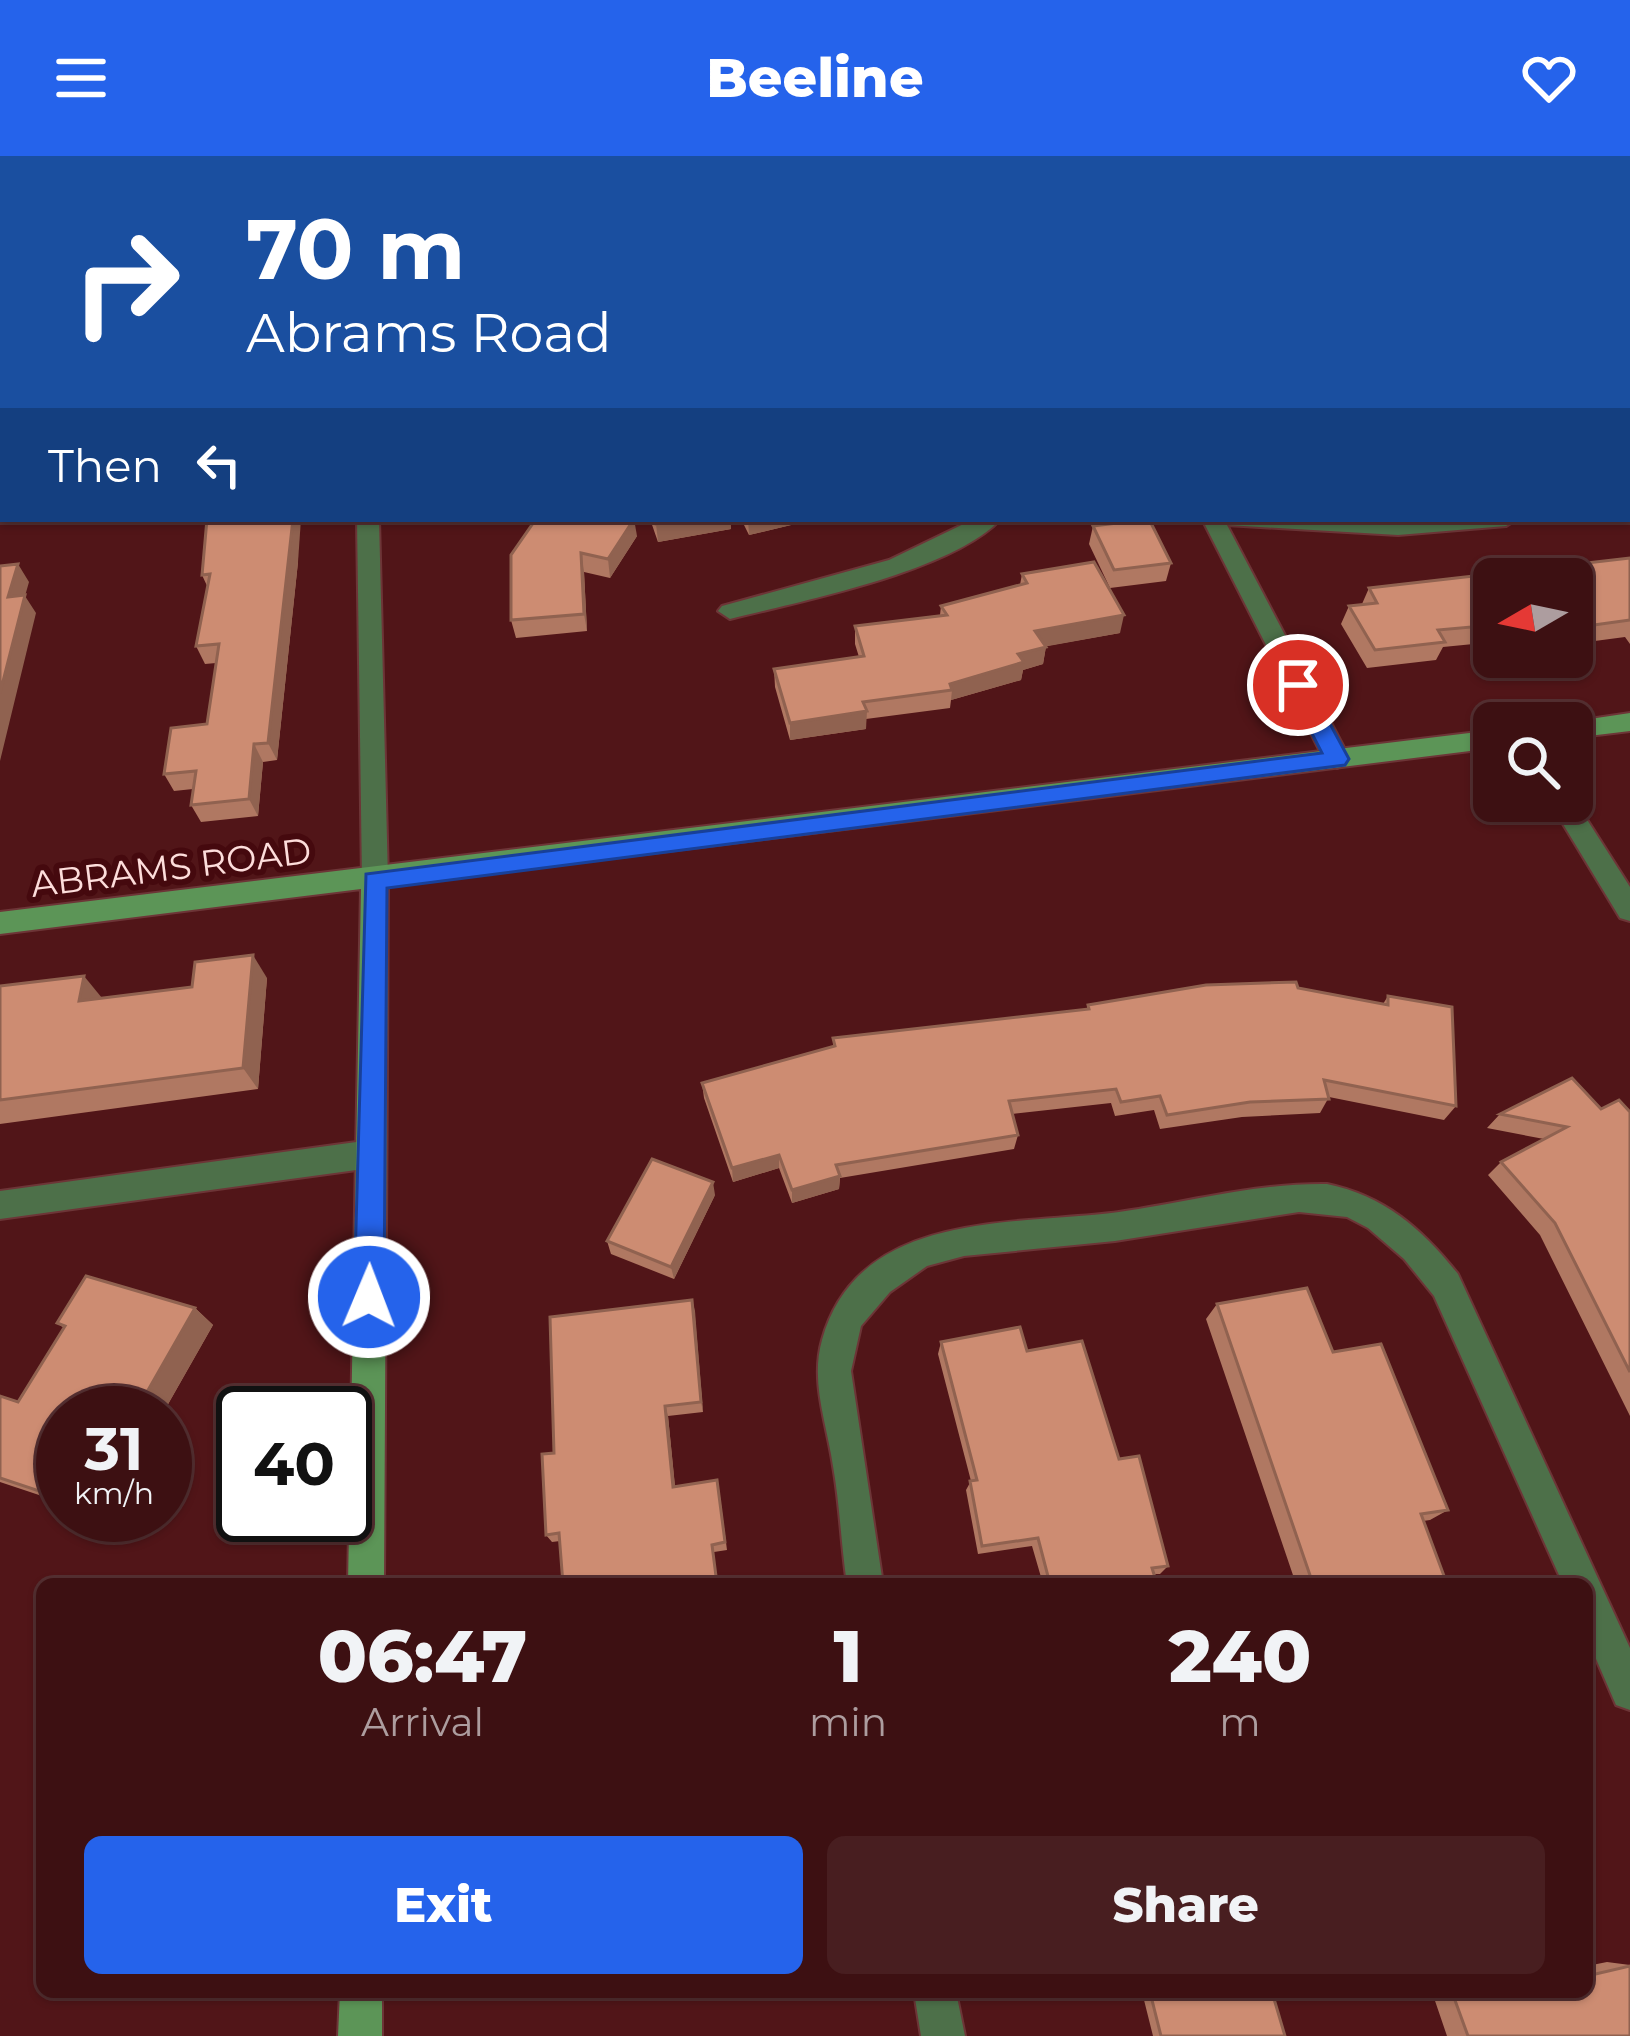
<!DOCTYPE html>
<style>
:root{--surface:#3d1012;--page:#481e20;--text:#f1f3f6;--muted:#ad9d9f;--line:#563032;--accent:#2563eb}
body{margin:0;font-family:Montserrat,sans-serif;background:var(--page);color:var(--text);height:100vh;display:flex;flex-direction:column;font-size:45px;white-space:nowrap}
*{box-sizing:border-box;margin:0}
p{font-size:39px;color:var(--muted)}
.icon{flex:none;width:66px;height:66px;fill:none;stroke:currentColor;stroke-width:2;stroke-linecap:round;stroke-linejoin:round}
.map{position:relative;flex:1;overflow:hidden}
.details{position:absolute;left:36px;top:1422px;width:1557px;height:420px;display:flex;flex-direction:column;background:var(--surface);border-radius:18px;box-shadow:0 3px 9px #0004,0 0 0 3px var(--line)}
.details>*{flex:none}
.hud{position:absolute;left:0px;top:0px;width:1632px;height:366px;box-shadow:0 3px 9px #0004,0 0 0 3px var(--line);background:#1a4fa0;color:#fff;overflow:hidden}
.needle{width:78px;rotate:261deg}
.buttons{position:absolute;left:1473px;top:402px;display:grid;gap:24px}
.buttons a{display:grid;place-items:center;width:120px;height:120px;border-radius:18px;background:var(--surface);box-shadow:0 3px 9px #0004,0 0 0 3px var(--line);font-size:60px}
.speed{position:absolute;left:36px;top:1230px;display:flex;gap:24px;font-size:60px;font-weight:700;text-align:center}
.speed>*{display:grid;place-content:center;width:156px;height:156px;border-radius:50%;background:var(--surface);box-shadow:0 3px 9px #0004,0 0 0 3px var(--line);line-height:1}
.speed small{font-size:30px;font-weight:400}
.speed .limit{border:6px solid #111;border-radius:18px;background:#fff;color:#111}
.pin{position:absolute;display:grid;place-items:center;width:102px;height:102px;color:#fff;margin:-51px;border:6px solid #fff;border-radius:50%;box-shadow:0 3px 12px #0007}
.me{position:absolute;width:132px;margin:-66px;rotate:1deg;stroke-linejoin:round;filter:drop-shadow(0 0 9px #0008)}
.turn{display:flex;align-items:center;gap:42px;height:252px;padding:0 48px;font-size:54px}
.turn .icon{width:156px;height:156px;stroke-width:2.5}
.turn b{display:block;font-size:84px;line-height:102px}
.then{display:flex;align-items:center;height:114px;padding:0 48px;background:#0003;gap:24px;font-size:45px}
.eta{display:flex;justify-content:space-evenly;align-items:center;height:204px;text-align:center}
.eta b{font-size:72px;font-weight:800;line-height:84px}
.cta{display:flex;gap:24px;margin-top:auto;padding:24px 48px}
.cta a{flex:1;height:138px;border-radius:18px;background:var(--accent);color:#fff;font-size:48px;font-weight:800;line-height:138px;text-align:center}
.cta a+a{background:var(--page);color:var(--text)}
header{display:flex;justify-content:space-between;align-items:center;height:156px;padding:0 48px;background:var(--accent);color:#fff;font-size:54px;font-weight:800}
.map>svg:first-child{display:block}
.lines{fill:none;stroke-linecap:round;stroke-linejoin:round}
.lane-casing{stroke:#6d3537;stroke-width:4}
.street-casing{stroke:#6d3537;stroke-width:4}
.secondary-casing{stroke:#6d3537;stroke-width:4}
.lane{fill:#4d7049;fill-rule:evenodd}
.street{fill:#4d7049;fill-rule:evenodd}
.secondary{fill:#5c9557;fill-rule:evenodd}
.wall{fill:#b07862}
.shaded-wall{fill:#906250}
.building{fill:#cd8c72;stroke:#906250;stroke-width:3}
.route{fill:#2563eb;stroke:#184099;stroke-width:3}
.labels{text-anchor:middle;stroke-width:12;stroke-linejoin:round;paint-order:stroke}
.street-label{font-size:36px;fill:#fddddb;stroke:#45090e}
</style>
<header><svg class="icon" aria-label="menu" viewBox="0 0 24 24"><path d="M4 6h16M4 12h16M4 18h16"/></svg>Beeline<svg class="icon" aria-label="heart" viewBox="0 0 24 24"><path d="M12 20l-8-8c-3-5 5-10 8-4 3-6 11-1 8 4z"/></svg></header>
<div class="map">
<svg width="1630" height="1880" viewBox="0 0 1630 1880">
<rect width="100%" height="100%" fill="#511518"/>
<g class="lines">
<defs>
<g id="lane">
<path d="M1572,640L1630,731V765L1620,762L1549,645H1572Z"/>
<path d="M371,984L382,988L386,998L382,1008L371,1012L0,1063V1035Z"/>
</g>
<g id="street">
<rect x="375" y="0" width="16" height="3"/>
<path d="M596,0H612L613,3H597Z"/>
<path d="M3,39V58H0V40Z"/>
<rect x="0" y="105" width="3" height="10"/>
<path d="M357,363H379L388,724L375,734L362,724Z"/>
<path d="M974,363H1001C951,416 801,445 730,463L718,455L722,450L889,404Z"/>
<path d="M1202,363H1517L1506,370L1398,379L1227,369L1350,603L1337,612L1324,603Z"/>
<path d="M1327,1028C1385,1040 1422,1073 1458,1118L1630,1492V1554L1616,1549L1587,1482V1428H1563L1434,1140L1404,1103L1368,1072L1347,1061L1299,1056L1115,1085L964,1100L927,1110L890,1136L861,1170L851,1215L883,1428H847C841,1389 840,1349 833,1310C827,1268 810,1226 822,1184C858,1053 1015,1070 1119,1056C1189,1046 1256,1027 1327,1028Z"/>
<path d="M914,1836H956L965,1880H921Z"/>
</g>
<g id="secondary">
<path d="M1630,557V575L1572,582V567H1563Z"/>
<path d="M1494,574V592L388,730L384,1428H348L361,733L0,778V756Z"/>
<path d="M340,1836H382V1880H338Z"/>
</g>
</defs>
<use href="#lane" class="lane-casing"/>
<use href="#street" class="street-casing"/>
<use href="#secondary" class="secondary-casing"/>
<use href="#lane" class="lane"/>
<use href="#street" class="street"/>
<use href="#secondary" class="secondary"/>
</g>
<g class="wall">
<path d="M655,0H1070L1068,3H839V1L813,3H655Z"/>
<path d="M3,249V301L0,296V258Z"/>
<path d="M650,363H730L731,373L658,386Z"/>
<path d="M741,363H816L749,379Z"/>
<path d="M1093,370L1171,407L1166,425L1110,432L1089,388Z"/>
<path d="M637,380L610,422L584,416L587,475L516,482L511,464V399Z"/>
<path d="M1630,402V488L1625,481L1572,488V423H1494V486L1443,491L1436,504L1367,512L1341,468L1349,450L1362,448L1369,432Z"/>
<path d="M298,406L277,604L263,606L258,660L201,666L191,649L193,633L174,635L164,618L207,568L216,507L205,508L196,490L208,432L202,419Z"/>
<path d="M1022,418L1120,477L1046,490L1043,508L1023,514L1021,524L951,544L950,552L866,563V573L790,584L775,531L774,513L859,501L855,488V470L940,459L941,450L1020,429Z"/>
<path d="M267,822L258,933L0,968V830L102,842Z"/>
<path d="M1298,832L1383,848L1388,840L1456,950L1444,964L1329,941L1320,957L1242,961L1160,973L1154,954L1115,960L1111,947L1012,958L1018,979L1014,993L840,1022L839,1033L792,1047L779,1012L733,1026L704,942L702,927L833,891V882L1087,853L1088,849Z"/>
<path d="M1601,953L1630,956V1260L1540,1079L1488,1019L1501,1006L1544,983L1487,972L1500,958Z"/>
<path d="M715,1039L674,1123L611,1098L607,1085Z"/>
<path d="M692,1144L703,1256L668,1260L675,1331L719,1333L727,1394L714,1396L560,1385L552,1386L546,1379L554,1297Z"/>
<path d="M1217,1148L1333,1196L1448,1354L1430,1364L1423,1365L1447,1428H1296L1206,1163Z"/>
<path d="M195,1152L213,1169L163,1257H63V1347L0,1326V1240L18,1246L64,1172L57,1167Z"/>
<path d="M941,1186L1027,1195L1119,1303L1168,1410L1160,1418H1154L1157,1428H1043L1032,1390L978,1398L966,1334L971,1325L938,1198Z"/>
<path d="M1607,1806L1630,1809V1880H1447L1432,1836H1587V1810Z"/>
<path d="M1142,1836H1272L1285,1880H1153Z"/>
</g>
<g class="shaded-wall">
<path d="M293,363H301L298,406L277,604L268,587Z"/>
<path d="M634,363L637,380L610,422L608,403Z"/>
<path d="M684,363H730L731,373L658,386L656,368Z"/>
<path d="M748,363H816L749,379Z"/>
<path d="M581,397L584,416L587,475L584,458Z"/>
<path d="M18,408L29,426L25,440L36,457L0,605V537L8,441Z"/>
<path d="M1124,459L1120,477L1032,493L1035,475Z"/>
<path d="M1046,491L1043,508L1023,514L1021,524L951,544L952,534L950,528L1018,498Z"/>
<path d="M867,555L866,573L790,584V567Z"/>
<path d="M254,588L263,606L258,660L249,643Z"/>
<path d="M253,799L267,822L258,933L243,912Z"/>
<path d="M84,820L102,842L79,845Z"/>
<path d="M779,999V1012L733,1026L732,1012Z"/>
<path d="M840,1020L839,1033L792,1047V1034Z"/>
<path d="M713,1026L715,1039L674,1123L671,1111Z"/>
<path d="M692,1144L695,1155L703,1256L701,1246Z"/>
<path d="M195,1152L213,1169L163,1257H135Z"/>
<path d="M665,1250L668,1260L676,1340L673,1331Z"/>
</g>
<g class="building">
<path d="M76,0H119L118,3H75Z"/>
<rect x="247" y="0" width="72" height="3"/>
<rect x="472" y="0" width="68" height="3"/>
<path d="M841,0H1059L1057,3H841Z"/>
<path d="M3,249V282H0V258Z"/>
<path d="M207,363H293L268,587L254,588L249,643L191,649L196,615L164,618L171,572L207,568L219,488L196,490L210,418L202,419Z"/>
<path d="M536,363H634L608,403L581,397L584,458L511,464V399Z"/>
<path d="M655,363H684L656,368Z"/>
<path d="M1149,363L1171,407L1114,414L1093,370Z"/>
<path d="M1630,402V464L1572,472V423H1494V469L1438,474L1445,486L1375,494L1349,450L1377,447L1369,432Z"/>
<path d="M1094,406L1124,459L1035,475L1046,491L1018,498L1024,506L950,528L952,534L863,546L867,555L790,567L774,513L864,500L855,470L947,459L941,450L1027,427L1022,418Z"/>
<path d="M18,408L8,441L25,439L0,537V410Z"/>
<path d="M253,799L243,912L0,944V830L84,820L79,845L192,831L195,806Z"/>
<path d="M1296,826L1298,832L1388,849V840L1452,851L1456,950L1324,924L1329,943L1250,946L1167,959L1160,940L1121,946L1116,933L1009,945L1018,979L836,1009L840,1020L792,1034L779,999L732,1012L702,927L835,890L833,882L1089,853L1088,849L1206,829Z"/>
<path d="M1572,922L1601,953L1619,944L1630,956V1216L1555,1067L1501,1006L1567,971L1500,958Z"/>
<path d="M652,1003L713,1026L671,1111L607,1085Z"/>
<path d="M86,1120L195,1152L135,1257H63V1343L0,1322V1240L18,1246L65,1170L57,1167Z"/>
<path d="M1307,1132L1333,1196L1381,1188L1448,1354L1421,1358L1447,1428H1313L1217,1148Z"/>
<path d="M692,1144L701,1246L665,1250L673,1331L717,1324L725,1386L712,1389L717,1428H563L559,1377L546,1379L542,1298L554,1297L550,1161Z"/>
<path d="M1020,1171L1027,1195L1082,1185L1119,1303L1139,1300L1168,1410L1152,1412L1157,1428H1050L1038,1382L982,1390L970,1325L977,1324L941,1186Z"/>
<path d="M1630,1810V1880H1468L1452,1836H1587V1820Z"/>
<path d="M1150,1836H1272L1285,1880H1161Z"/>
</g>
<path class="route" d="M1298,521L1309,529L1349,603L1345,609L387,732L384,1141L380,1151L369,1155L359,1151L354,1141L366,718L1322,597L1287,529Z"/>
<g class="labels">
<g class="street-label">
<text transform="translate(171 711) rotate(-7)" y="13">ABRAMS ROAD</text>
</g>
</g>
</svg>
<div class="buttons">
<a><svg class="needle" viewBox="-14 -14 28 28"><path d="M0-13l5 13h-10z" fill="#e53935"/><path d="M0 13l5-13h-10z" fill="#ad9d9f"/></svg></a>
<a><svg class="icon" aria-label="search" viewBox="0 0 24 24"><circle cx="10" cy="10" r="6"/><path d="M15 15l6 6"/></svg></a>
</div>
<div class="speed"><div>31<small>km/h</small></div><div class="limit">40</div></div>
<div class="pin" style="left:1298px;top:529px;background:#d93025"><svg class="icon" aria-label="arrive" viewBox="0 0 24 24"><path d="M6 21V4h12l-3 4 3 4H6"/></svg></div>
<svg class="me" style="left:369px;top:1141px" viewBox="-20 -20 40 40"><circle r="17" fill="#2563eb" stroke="#fff" stroke-width="3"/><path d="M0-11L8 9 0 5-8 9z" fill="#fff"/></svg>
<div class="hud">
<div class="turn"><svg class="icon" aria-label="right" viewBox="0 0 24 24"><path d="M7 20v-9h11M14 6l5 5-5 5"/></svg><div><b>70 m</b>Abrams Road</div></div>
<div class="then">Then<svg class="icon" aria-label="left" viewBox="0 0 24 24"><path d="M17 20v-9H6M10 6l-5 5 5 5"/></svg></div>
</div>
<section class="details">
<div class="eta">
<div><b>06:47</b><p>Arrival</p></div>
<div><b>1</b><p>min</p></div>
<div><b>240</b><p>m</p></div>
</div>
<div class="cta"><a>Exit</a><a>Share</a></div>
</section>
</div>
